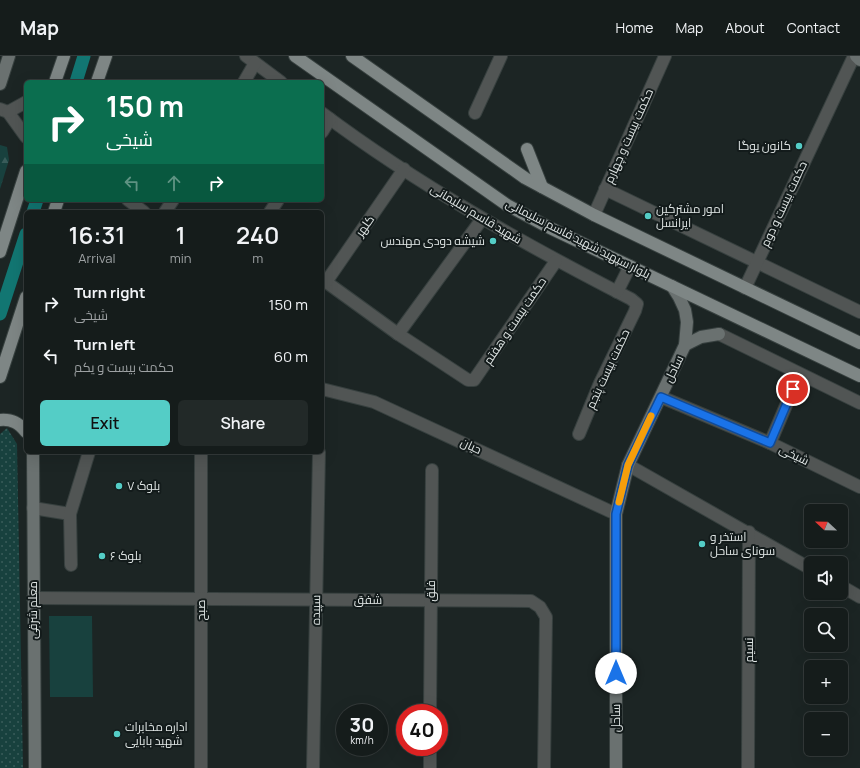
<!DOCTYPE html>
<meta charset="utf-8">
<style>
:root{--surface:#151c1b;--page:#222928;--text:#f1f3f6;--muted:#9da1a3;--line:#343a3a;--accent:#54cdc6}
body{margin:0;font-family:Manrope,Cairo,sans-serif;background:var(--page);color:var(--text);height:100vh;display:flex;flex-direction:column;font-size:15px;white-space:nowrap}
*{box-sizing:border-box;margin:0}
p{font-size:13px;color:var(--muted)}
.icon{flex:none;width:22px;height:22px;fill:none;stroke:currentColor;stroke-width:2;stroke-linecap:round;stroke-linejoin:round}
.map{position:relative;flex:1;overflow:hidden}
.details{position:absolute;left:24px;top:154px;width:300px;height:244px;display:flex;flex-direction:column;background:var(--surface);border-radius:6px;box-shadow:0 4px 16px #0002,0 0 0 1px var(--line)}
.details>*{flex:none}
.hud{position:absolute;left:24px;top:24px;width:300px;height:122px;border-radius:6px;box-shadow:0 4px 16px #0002,0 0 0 1px var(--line);background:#0b6e4f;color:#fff;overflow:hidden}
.needle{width:26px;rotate:292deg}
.tools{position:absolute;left:804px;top:448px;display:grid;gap:8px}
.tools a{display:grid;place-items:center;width:44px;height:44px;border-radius:6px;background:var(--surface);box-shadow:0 4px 16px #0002,0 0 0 1px var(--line);font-size:20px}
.speed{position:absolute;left:336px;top:648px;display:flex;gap:8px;font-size:20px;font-weight:700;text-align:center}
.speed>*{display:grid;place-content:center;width:52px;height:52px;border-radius:50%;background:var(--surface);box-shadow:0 4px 16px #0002,0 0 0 1px var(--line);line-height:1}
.speed small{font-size:10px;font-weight:400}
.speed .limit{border:6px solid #d22;background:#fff;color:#111}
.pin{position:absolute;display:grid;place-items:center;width:34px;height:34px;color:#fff;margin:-17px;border:2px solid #fff;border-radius:50%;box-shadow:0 1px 4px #0007}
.me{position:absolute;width:44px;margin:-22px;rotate:0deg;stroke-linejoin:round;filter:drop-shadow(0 0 3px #0008)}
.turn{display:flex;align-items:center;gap:14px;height:84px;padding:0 16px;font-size:18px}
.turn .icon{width:52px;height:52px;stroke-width:2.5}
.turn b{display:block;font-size:28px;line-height:34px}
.lanes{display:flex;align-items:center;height:38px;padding:0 16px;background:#0003;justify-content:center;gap:20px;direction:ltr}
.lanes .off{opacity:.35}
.eta{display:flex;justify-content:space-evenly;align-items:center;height:68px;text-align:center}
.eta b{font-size:24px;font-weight:600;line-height:28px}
.primary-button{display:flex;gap:8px;margin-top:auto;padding:8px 16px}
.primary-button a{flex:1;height:46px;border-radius:6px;background:var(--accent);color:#111;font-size:16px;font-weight:600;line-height:46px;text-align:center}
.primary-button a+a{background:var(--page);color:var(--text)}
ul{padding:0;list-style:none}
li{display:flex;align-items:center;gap:12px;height:52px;padding:0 16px}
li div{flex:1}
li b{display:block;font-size:15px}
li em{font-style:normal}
header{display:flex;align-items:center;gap:24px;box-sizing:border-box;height:56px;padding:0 20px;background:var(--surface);border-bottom:1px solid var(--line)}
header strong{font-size:19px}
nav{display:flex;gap:22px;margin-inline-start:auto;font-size:14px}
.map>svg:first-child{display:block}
.green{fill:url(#green-dots)}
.forest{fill:url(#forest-firs)}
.pitch{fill:#18413e}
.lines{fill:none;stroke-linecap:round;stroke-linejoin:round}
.canal{stroke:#127672;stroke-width:13}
.street-casing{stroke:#37403f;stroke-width:14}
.secondary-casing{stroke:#37403f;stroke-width:14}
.primary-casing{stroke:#37403f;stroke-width:14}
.street{stroke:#515554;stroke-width:12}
.secondary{stroke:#6a7170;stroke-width:12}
.primary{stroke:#7e8685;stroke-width:12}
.route-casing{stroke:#114b97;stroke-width:10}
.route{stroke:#1a73e8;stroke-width:7}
.slow{stroke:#f59e0b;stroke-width:7}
.poi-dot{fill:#54cdc6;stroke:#131b1b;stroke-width:1.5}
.labels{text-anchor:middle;stroke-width:4;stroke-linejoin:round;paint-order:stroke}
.street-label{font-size:12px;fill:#dfe5e4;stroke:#131b1b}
.poi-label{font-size:12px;fill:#dfe5e4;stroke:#131b1b;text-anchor:start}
</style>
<header>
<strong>Map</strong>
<nav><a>Home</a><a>Map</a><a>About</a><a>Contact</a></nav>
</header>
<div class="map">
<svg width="860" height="712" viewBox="0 0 860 712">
<defs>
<pattern id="green-dots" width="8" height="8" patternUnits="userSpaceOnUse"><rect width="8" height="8" fill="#18413e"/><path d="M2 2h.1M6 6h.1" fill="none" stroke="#395c5a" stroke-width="1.8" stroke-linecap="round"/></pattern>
<pattern id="forest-firs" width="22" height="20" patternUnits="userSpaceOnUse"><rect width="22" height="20" fill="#18413e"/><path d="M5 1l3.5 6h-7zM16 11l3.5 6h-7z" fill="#395c5a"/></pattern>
</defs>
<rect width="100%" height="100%" fill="#1c2524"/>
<path class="green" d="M7,372L17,388L23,712H0V378Z"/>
<path class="forest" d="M0,89L7,91L9,104L0,133Z"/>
<path class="pitch" d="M49,560H92L93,641H50Z"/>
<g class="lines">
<g class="canal">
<path d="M76,26L84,0"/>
<path d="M33,156L37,144"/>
<path d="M0,258L26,178"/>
</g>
<defs>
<g id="street">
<path d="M246,0L281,26"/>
<path d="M244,26L255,7"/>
<path d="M0,53L8,56L26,81"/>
<path d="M8,56L26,46"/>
<path d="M322,57C418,129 524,188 631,243L637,248L635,255L600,327L579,378"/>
<path d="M475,57L501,0"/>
<path d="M322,76L330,63"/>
<path d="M605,133L860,256"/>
<path d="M128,144L144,156"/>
<path d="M165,156L173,144"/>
<path d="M270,156L278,144"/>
<path d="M594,159L665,0"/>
<path d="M322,223L398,278L468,324H474L556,205"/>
<path d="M326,226L404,113"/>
<path d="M745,232L854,0"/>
<path d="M617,236L630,210"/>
<path d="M398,278L482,163"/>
<path d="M719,278L860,347"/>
<path d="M322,333L374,346L616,458"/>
<path d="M661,341L770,387L860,431"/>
<path d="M770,387L793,333"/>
<path d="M201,396V712"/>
<path d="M628,409L811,513"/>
<path d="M33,452L70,458"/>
<path d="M71,509L70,458L89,396"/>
<path d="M841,530L860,541"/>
<path d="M33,542L531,545L540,551L546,561L544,712"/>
<path d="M430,657L432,414"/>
<path d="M313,712L319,396"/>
<path d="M430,712V691"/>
<path d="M748,712L749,476"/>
</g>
<g id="secondary">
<path d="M856,0L860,4"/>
<path d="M0,28L9,0"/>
<path d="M685,289L701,281L719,278"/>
<path d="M33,396L35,712"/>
<path d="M616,712V458L628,409L685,289L687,266L685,254L679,241L672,230"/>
</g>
<g id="primary">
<path d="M295,0L507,149L548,171L860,320"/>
<path d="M352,0L525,122L594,159L860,287"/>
<path d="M55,26L64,0"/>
<path d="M97,26L106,0"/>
<path d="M527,93L542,131"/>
<path d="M54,156L58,144"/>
<path d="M0,196L26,115"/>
<path d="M0,321L26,241"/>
<path d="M0,364C12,363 19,367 26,376"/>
</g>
</defs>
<use href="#street" class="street-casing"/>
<use href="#secondary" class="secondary-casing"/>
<use href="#primary" class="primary-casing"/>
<use href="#street" class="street"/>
<use href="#secondary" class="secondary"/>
<use href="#primary" class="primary"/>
</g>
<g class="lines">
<defs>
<path id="route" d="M616,617V458L628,409L661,341L770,387L793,333"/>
</defs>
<use href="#route" class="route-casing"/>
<use href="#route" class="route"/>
<path class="slow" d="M619,446L628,409L651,360"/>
</g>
<g class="poi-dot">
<circle cx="799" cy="90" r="4"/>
<circle cx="648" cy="160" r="4"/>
<circle cx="493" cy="185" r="4"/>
<circle cx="119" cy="430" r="4"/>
<circle cx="702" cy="488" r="4"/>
<circle cx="102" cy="500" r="4"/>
<circle cx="117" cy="678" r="4"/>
</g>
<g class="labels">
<g class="street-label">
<text transform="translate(629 80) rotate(-66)" y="4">حکمت بیست و چهارم</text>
<text transform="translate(784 148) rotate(-65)" y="4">حکمت بیست و دوم</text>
<text transform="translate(476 158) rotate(31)" y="4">شهید قاسم سلیمانی</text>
<text transform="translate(365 170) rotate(-55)" y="4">کلهر</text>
<text transform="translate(578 183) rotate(27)" y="4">بلوار سپهبد شهید قاسم سلیمانی</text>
<text transform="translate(515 265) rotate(-56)" y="4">حکمت بیست و هفتم</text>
<text transform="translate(608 313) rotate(-65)" y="4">حکمت بیست پنجم</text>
<text transform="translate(674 313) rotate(-64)" y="4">ساحل</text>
<text transform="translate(471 390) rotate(25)" y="4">حیان</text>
<text transform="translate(794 399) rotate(26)" y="4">شیخی</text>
<text transform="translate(431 535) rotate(-90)" y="4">فلق</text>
<text x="368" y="548">شفق</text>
<text transform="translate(33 554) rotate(-90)" y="4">معلم شرقی</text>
<text transform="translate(201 554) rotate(-90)" y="4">صبح</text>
<text transform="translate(316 554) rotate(-89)" y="4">سپیده</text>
<text transform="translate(749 594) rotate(-90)" y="4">نسیم</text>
<text transform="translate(616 662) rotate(-90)" y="4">ساحل</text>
</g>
<g class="poi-label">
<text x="791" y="94" text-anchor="end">کانون یوگا</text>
<text x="656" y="157">امور مشترکین<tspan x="656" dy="14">ایرانسل</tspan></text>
<text x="485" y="189" text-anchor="end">شیشه دودی مهندس</text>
<text x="127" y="434">بلوک ۷</text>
<text x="710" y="485">استخر و<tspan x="710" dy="14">سونای ساحل</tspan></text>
<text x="110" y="504">بلوک ۶</text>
<text x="125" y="675">اداره مخابرات<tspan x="125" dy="14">شهید بابایی</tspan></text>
</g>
</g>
</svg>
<div class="tools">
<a><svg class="needle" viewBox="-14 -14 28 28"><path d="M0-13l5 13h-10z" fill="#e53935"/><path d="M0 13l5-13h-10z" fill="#9da1a3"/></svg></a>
<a><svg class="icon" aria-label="sound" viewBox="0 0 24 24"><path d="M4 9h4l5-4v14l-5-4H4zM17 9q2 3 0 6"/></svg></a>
<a><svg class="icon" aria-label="search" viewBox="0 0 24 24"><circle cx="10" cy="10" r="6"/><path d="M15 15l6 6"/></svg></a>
<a>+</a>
<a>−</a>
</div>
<div class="speed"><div>30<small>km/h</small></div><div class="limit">40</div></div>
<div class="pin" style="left:793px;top:333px;background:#d93025"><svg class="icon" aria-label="arrive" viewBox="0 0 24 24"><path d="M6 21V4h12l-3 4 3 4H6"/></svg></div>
<svg class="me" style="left:616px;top:617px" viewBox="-20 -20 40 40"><circle r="19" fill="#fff"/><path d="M0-13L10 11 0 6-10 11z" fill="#1a73e8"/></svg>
<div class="hud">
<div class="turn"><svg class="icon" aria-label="right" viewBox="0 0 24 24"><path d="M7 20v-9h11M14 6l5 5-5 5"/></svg><div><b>150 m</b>شیخی</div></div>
<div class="lanes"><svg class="icon off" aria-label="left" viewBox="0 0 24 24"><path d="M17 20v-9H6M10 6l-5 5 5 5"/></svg><svg class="icon off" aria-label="ahead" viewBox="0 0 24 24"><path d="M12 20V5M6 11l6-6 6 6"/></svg><svg class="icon" aria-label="right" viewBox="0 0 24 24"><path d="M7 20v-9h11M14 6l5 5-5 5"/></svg></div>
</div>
<section class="details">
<div class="eta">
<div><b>16:31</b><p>Arrival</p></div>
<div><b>1</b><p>min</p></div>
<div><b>240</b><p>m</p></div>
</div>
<ul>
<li><svg class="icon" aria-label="right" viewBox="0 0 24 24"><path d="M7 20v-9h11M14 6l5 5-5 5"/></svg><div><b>Turn right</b><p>شیخی</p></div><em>150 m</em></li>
<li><svg class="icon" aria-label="left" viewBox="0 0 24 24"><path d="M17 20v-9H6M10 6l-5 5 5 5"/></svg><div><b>Turn left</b><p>حکمت بیست و یکم</p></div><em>60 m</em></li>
</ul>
<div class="primary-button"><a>Exit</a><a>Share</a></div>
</section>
</div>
